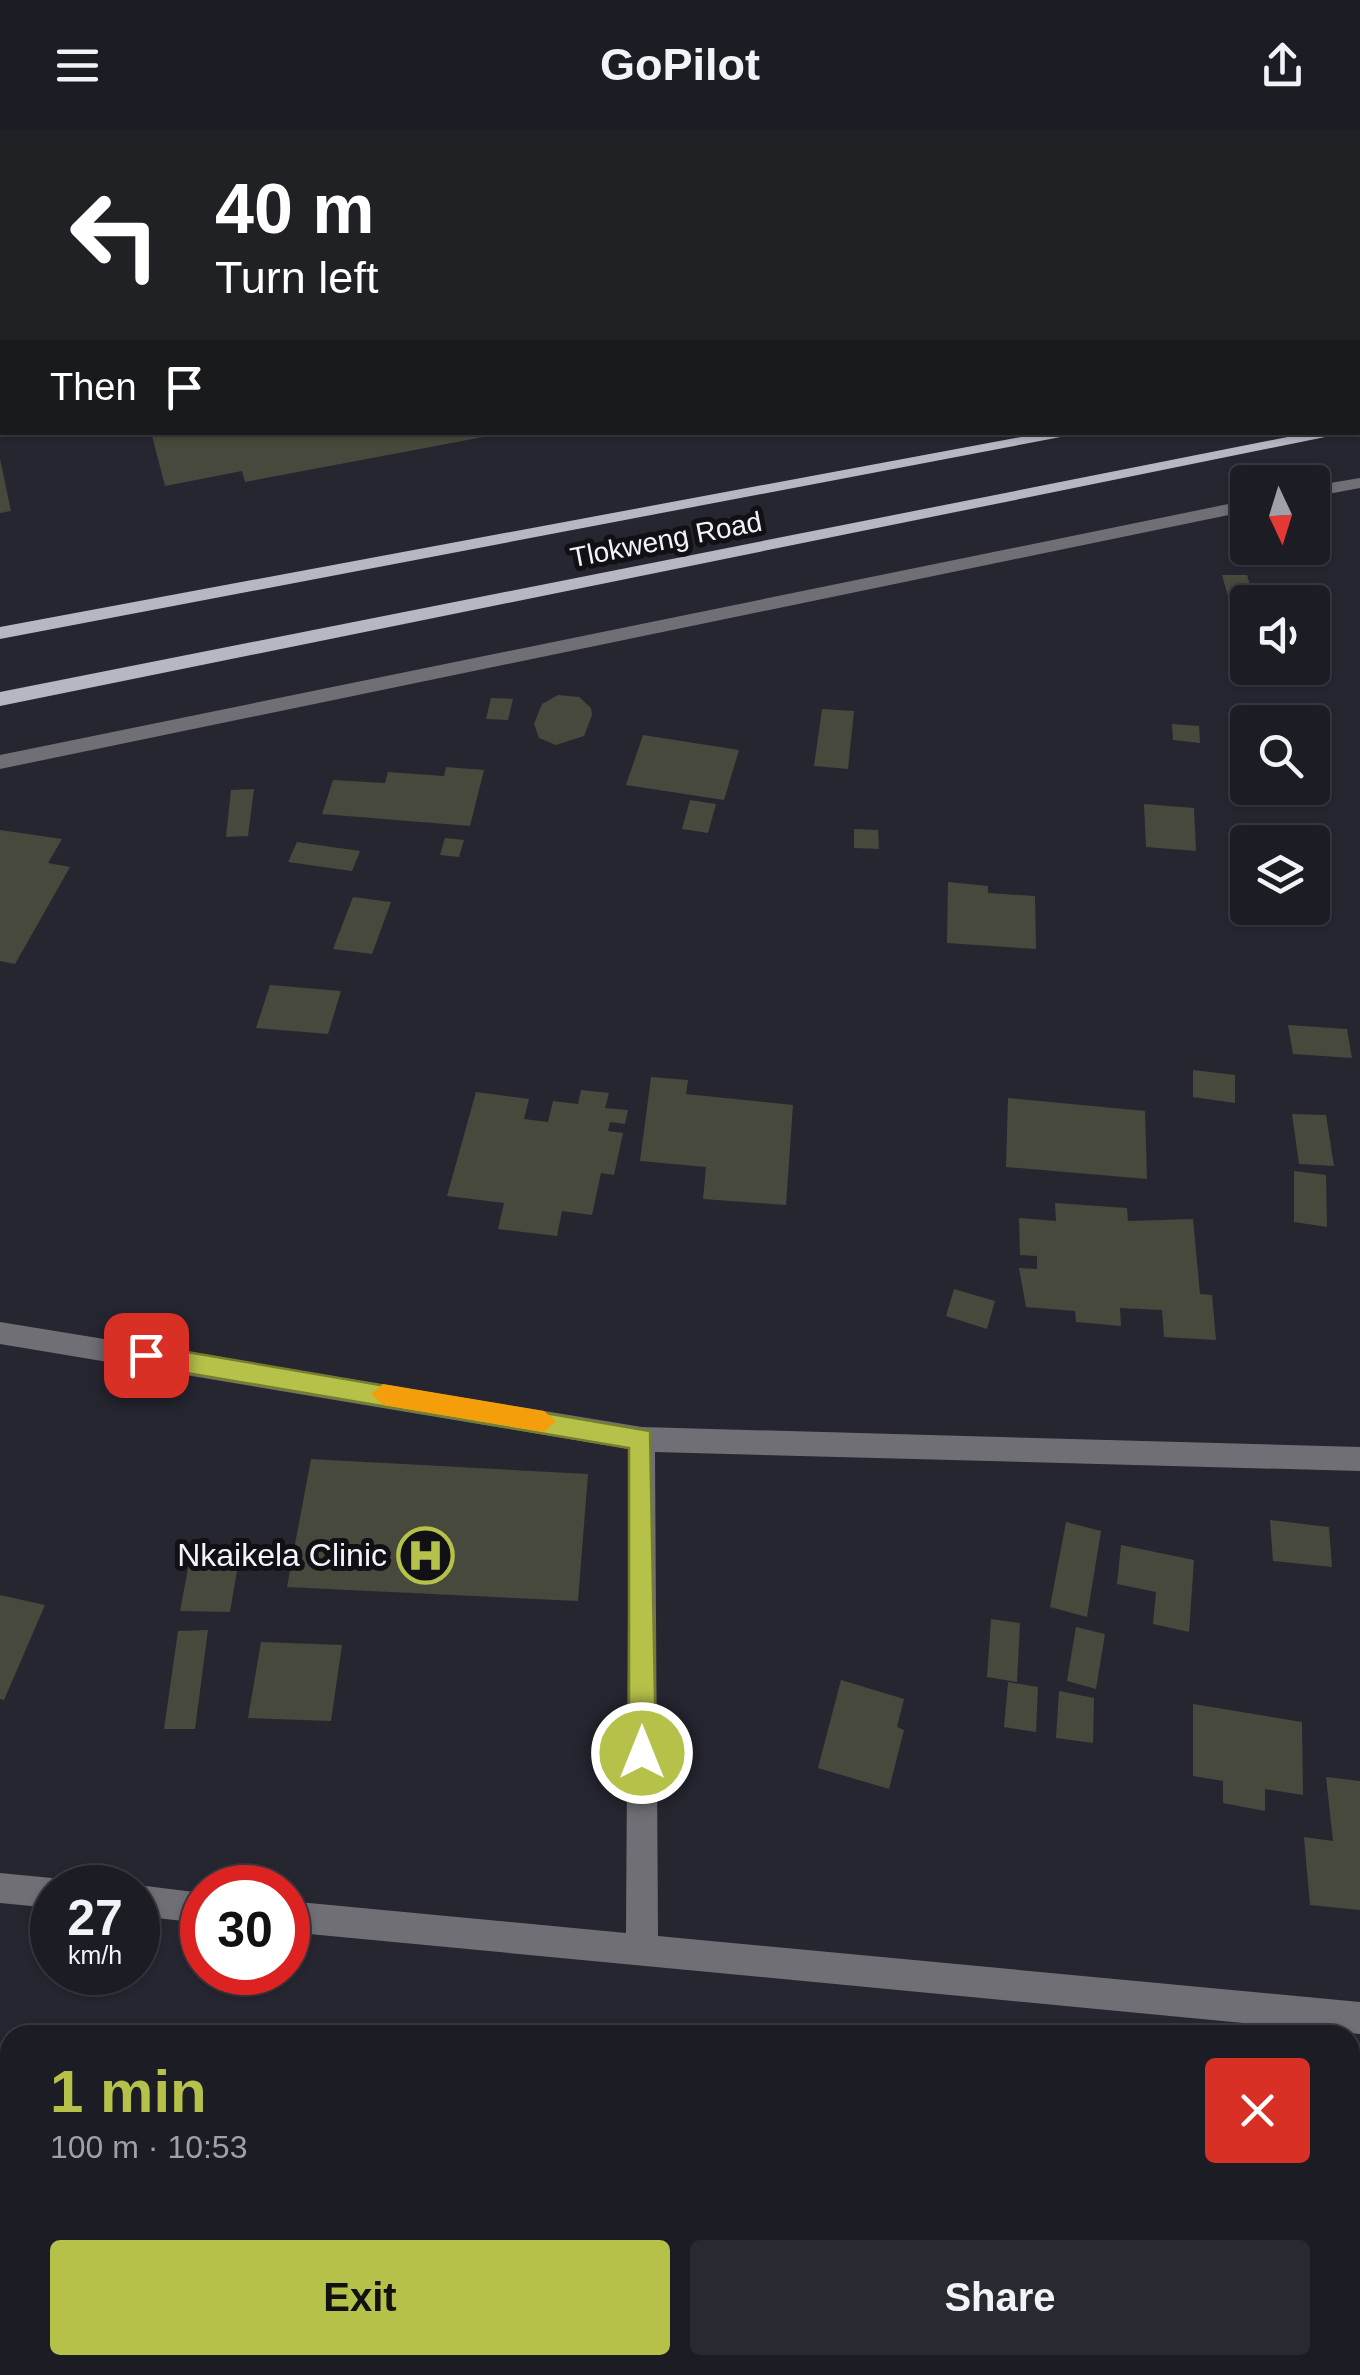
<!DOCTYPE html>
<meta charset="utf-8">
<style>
:root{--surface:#1c1c25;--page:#292932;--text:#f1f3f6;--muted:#a0a1a7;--line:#3a3a42;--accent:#b6c149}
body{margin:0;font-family:Helvetica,sans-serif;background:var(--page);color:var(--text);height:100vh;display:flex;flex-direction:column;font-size:38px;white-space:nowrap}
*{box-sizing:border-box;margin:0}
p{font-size:32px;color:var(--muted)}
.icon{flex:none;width:55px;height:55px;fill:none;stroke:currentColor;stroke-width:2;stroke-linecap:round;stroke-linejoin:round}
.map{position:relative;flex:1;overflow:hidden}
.side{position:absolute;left:0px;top:1895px;width:1360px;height:350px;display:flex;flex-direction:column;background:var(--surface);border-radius:30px 30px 0 0;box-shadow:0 2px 8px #0004,0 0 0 2px var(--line)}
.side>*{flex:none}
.hud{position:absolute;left:0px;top:0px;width:1360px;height:305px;box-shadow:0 2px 8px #0004,0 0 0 2px var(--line);background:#202124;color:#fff;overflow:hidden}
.needle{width:65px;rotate:176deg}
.controls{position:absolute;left:1230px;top:335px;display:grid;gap:20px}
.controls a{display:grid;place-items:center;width:100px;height:100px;border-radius:10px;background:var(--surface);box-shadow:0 2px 8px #0004,0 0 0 2px var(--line);font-size:50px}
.speed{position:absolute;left:30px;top:1735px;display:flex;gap:20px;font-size:50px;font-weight:700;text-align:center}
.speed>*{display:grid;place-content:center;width:130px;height:130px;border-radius:50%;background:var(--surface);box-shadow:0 2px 8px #0004,0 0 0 2px var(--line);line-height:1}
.speed small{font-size:25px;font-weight:400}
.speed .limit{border:15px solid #d22;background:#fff;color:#111}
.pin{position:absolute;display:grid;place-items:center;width:85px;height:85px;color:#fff;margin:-42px;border-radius:20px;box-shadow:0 5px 15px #0006}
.me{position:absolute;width:110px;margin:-55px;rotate:0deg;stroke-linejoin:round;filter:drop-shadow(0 0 8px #0008)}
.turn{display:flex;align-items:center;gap:35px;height:210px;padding:0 50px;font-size:45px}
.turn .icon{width:130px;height:130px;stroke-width:2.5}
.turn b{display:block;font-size:70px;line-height:85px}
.then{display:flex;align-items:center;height:95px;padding:0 50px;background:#0003;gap:20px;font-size:38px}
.round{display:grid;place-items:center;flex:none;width:105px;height:105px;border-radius:10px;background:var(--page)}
.summary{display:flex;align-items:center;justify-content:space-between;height:170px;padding:0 50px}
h1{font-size:60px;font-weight:800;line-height:75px;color:var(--accent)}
.cta{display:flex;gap:20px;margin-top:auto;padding:20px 50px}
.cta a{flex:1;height:115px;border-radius:10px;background:var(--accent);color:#111;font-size:40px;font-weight:800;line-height:115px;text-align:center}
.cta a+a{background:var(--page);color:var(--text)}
header{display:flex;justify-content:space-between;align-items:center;height:130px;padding:0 50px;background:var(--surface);font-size:45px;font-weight:800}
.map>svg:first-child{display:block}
.building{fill:#47493c}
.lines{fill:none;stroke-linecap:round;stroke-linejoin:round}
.minor{fill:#6f6f75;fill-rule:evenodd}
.major{fill:#b7b7c4;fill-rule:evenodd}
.route{fill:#b6c149;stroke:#767d2f;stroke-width:2.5}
.slow{fill:#f59e0b}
.labels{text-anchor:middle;stroke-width:10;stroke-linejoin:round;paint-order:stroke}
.far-street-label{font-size:28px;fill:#f3f3fb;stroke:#101015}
.poi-label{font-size:32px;fill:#f3f3fb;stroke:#101015;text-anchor:end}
</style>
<header><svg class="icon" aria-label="menu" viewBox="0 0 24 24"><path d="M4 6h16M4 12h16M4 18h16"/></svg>GoPilot<svg class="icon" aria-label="share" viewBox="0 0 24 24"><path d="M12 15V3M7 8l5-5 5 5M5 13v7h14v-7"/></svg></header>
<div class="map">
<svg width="1360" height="2245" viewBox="0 0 1360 2245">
<rect width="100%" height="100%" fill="#262631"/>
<g class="building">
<path d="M151,302H499V304L245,352L242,341L165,356Z"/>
<path d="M0,329L11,381L0,383Z"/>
<path d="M1222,445H1247L1253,465L1228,466Z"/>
<path d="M558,565L579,567L591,578L592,585L584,606L556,615L539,608L534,594L542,574Z"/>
<path d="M491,568L513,569L508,590L486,589Z"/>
<path d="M822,579L854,581L848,639L814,636Z"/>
<path d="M1172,594L1199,596L1200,613L1173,610Z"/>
<path d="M643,605L739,620L724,670L626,655Z"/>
<path d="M446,637L484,640L470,696L322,684L333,650L385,653L388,642L444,646Z"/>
<path d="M254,659L248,706L226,707L231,660Z"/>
<path d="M690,670L716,674L708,703L682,699Z"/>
<path d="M1144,674L1194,678L1196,721L1146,717Z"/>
<path d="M854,699L878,700L879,719L854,718Z"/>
<path d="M0,700L62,709L48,733L70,737L15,834L0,831Z"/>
<path d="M445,708L464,710L459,727L440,725Z"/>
<path d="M297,712L360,721L352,741L288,732Z"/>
<path d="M948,752L988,756V763L1035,766L1036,819L947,813Z"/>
<path d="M353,767L391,772L372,824L333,819Z"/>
<path d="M270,855L341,861L328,904L256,898Z"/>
<path d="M1288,895L1347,899L1352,928L1293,924Z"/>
<path d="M1193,940L1235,945V973L1193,967Z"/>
<path d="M651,947L688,950L686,964L793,975L786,1075L703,1069L706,1037L640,1031Z"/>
<path d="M581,960L609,963L605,978L628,980L625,994L610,992L608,1001L623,1003L614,1045L601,1043L592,1085L562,1081L557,1106L498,1099L504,1073L447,1066L476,962L529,969L524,989L548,992L553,971L578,974Z"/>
<path d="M1008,968L1145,981L1147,1049L1006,1037Z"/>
<path d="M1292,984L1326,985L1334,1036L1299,1034Z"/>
<path d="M1294,1041L1326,1045L1327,1097L1294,1092Z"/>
<path d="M1055,1073L1127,1078L1128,1091L1193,1089L1200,1164L1212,1165L1216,1210L1164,1207L1162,1180L1120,1178L1121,1196L1076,1192L1075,1181L1026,1177L1019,1138L1037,1139V1126L1020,1125L1019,1088L1056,1091Z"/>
<path d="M954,1159L995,1171L987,1199L946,1186Z"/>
<path d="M311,1329L588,1344L578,1471L287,1457Z"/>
<path d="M1270,1390L1329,1397L1332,1437L1273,1431Z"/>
<path d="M1066,1392L1101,1401L1087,1487L1050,1477Z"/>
<path d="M1121,1415L1194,1430L1189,1502L1153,1494L1156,1462L1117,1454Z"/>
<path d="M190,1428L239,1429L230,1482L180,1481Z"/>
<path d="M0,1465L45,1475L4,1570L0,1569Z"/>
<path d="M991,1489L1020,1493L1017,1552L987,1547Z"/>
<path d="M1076,1497L1105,1504L1096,1559L1067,1551Z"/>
<path d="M208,1500L195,1599H164L178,1501Z"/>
<path d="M261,1512L342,1515L331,1591L248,1588Z"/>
<path d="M841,1550L904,1569L897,1597L904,1600L889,1659L818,1638Z"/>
<path d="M1008,1552L1038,1557L1036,1602L1004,1597Z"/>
<path d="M1059,1561L1094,1568L1093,1613L1056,1608Z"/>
<path d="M1193,1574L1302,1592L1303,1665L1265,1659V1681L1223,1673V1651L1193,1646Z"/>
<path d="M1326,1647L1360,1651V1780L1310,1775L1304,1707L1333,1711Z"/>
<path d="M676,2235H785L784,2245H676Z"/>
<path d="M1080,2235H1155L1153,2245H1077Z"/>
</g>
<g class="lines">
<g class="minor">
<path d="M591,0H605L606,2H592Z"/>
<path d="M1130,0H1145L1146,2H1131Z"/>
<rect x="1358" y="172" width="2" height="10"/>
<rect x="0" y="240" width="2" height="10"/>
<path d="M1360,348V358L1312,367V356Z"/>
<path d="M1248,370V381L0,639V625Z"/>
<path d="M0,1192L642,1297L1360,1317V1341L655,1322L658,1806L1360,1872V1904L288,1802V1771L626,1803L629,1319L0,1214Z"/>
<path d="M0,1743L52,1748L65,1758H52V1778L0,1773Z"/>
<path d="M138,1755L202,1763V1793L138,1786V1758H133Z"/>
</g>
<g class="major">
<path d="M1360,245V256H1358V246Z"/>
<path d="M1048,302H1087L0,509V497Z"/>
<path d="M1313,302H1350L0,576V562Z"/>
</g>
</g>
<path class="route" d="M146,1215L650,1301L656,1623L652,1633L642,1637L633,1633L629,1623V1318L146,1236L134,1225Z"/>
<path class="slow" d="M383,1254L544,1281L556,1291L544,1302L383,1275L371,1264Z"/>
<defs>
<symbol id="hospital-ring" viewBox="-11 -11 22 22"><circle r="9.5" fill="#101015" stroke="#b6c149" stroke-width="1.5"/><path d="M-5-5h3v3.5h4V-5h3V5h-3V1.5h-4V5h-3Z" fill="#b6c149"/></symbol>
</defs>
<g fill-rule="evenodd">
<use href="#hospital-ring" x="394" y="1394" width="63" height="63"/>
</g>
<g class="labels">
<g class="far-street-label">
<text transform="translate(666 409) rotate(-11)" y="10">Tlokweng Road</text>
</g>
<g class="poi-label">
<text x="387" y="1436">Nkaikela Clinic</text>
</g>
</g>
</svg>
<div class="controls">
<a><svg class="needle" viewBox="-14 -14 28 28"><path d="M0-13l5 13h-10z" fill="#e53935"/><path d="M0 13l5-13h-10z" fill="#a0a1a7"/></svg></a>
<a><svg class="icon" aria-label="sound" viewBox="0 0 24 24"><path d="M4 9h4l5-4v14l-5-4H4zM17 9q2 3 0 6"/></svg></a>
<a><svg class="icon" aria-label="search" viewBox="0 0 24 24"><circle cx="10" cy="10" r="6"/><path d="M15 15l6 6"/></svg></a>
<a><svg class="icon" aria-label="layers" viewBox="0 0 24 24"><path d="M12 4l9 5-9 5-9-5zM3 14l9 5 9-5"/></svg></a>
</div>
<div class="speed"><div>27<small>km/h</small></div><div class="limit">30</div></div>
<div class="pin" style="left:146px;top:1225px;background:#d93025"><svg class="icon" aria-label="arrive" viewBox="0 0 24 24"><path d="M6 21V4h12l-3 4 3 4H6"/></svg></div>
<svg class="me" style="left:642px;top:1623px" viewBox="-20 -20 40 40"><circle r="17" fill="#b6c149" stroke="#fff" stroke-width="3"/><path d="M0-11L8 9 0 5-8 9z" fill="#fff"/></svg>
<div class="hud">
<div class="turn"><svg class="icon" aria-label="left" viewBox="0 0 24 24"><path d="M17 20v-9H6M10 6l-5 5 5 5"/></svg><div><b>40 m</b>Turn left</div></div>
<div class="then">Then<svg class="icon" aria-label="arrive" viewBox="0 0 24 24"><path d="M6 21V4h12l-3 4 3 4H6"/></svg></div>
</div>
<section class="side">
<div class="summary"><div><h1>1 min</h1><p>100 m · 10:53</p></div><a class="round" style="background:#d93025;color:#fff"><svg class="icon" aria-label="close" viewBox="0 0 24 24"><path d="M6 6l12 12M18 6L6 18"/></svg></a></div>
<div class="cta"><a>Exit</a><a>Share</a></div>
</section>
</div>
